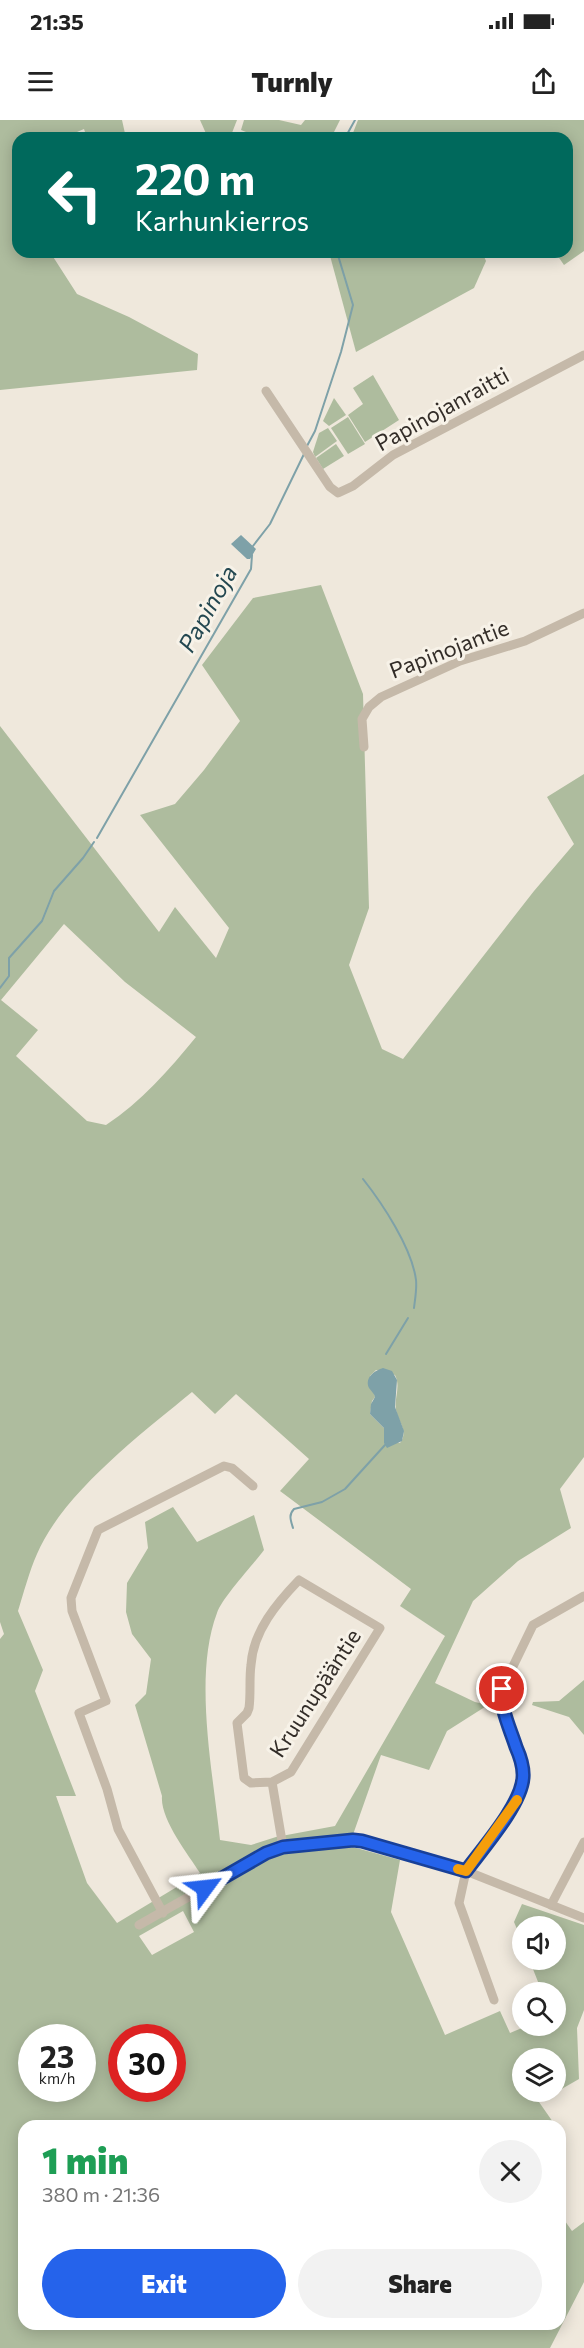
<!DOCTYPE html>
<meta charset="utf-8">
<style>
:root{--surface:#fff;--page:#f2f2f2;--text:#222;--muted:#767676;--accent:#2563eb}
body{margin:0;font-family:Commissioner,sans-serif;background:var(--page);color:var(--text);height:100vh;display:flex;flex-direction:column;font-size:22px;white-space:nowrap}
*{box-sizing:border-box;margin:0}
p{font-size:20px;color:var(--muted)}
.icon{flex:none;width:33px;height:33px;fill:none;stroke:currentColor;stroke-width:2;stroke-linecap:round;stroke-linejoin:round}
.map{position:relative;flex:1;overflow:hidden}
.side{position:absolute;left:18px;top:2000px;width:548px;height:210px;display:flex;flex-direction:column;background:var(--surface);border-radius:18px;box-shadow:0 3px 15px #0003}
.side>*{flex:none}
.guide{position:absolute;left:12px;top:12px;width:561px;height:126px;border-radius:18px;box-shadow:0 3px 15px #0003;background:#00695c;color:#fff;overflow:hidden}
.tools{position:absolute;left:512px;top:1796px;display:grid;gap:12px}
.tools a{display:grid;place-items:center;width:54px;height:54px;border-radius:50%;background:var(--surface);box-shadow:0 3px 15px #0003;font-size:30px}
.speed{position:absolute;left:18px;top:1904px;display:flex;gap:12px;font-size:30px;font-weight:700;text-align:center}
.speed>*{display:grid;place-content:center;width:78px;height:78px;border-radius:50%;background:var(--surface);box-shadow:0 3px 15px #0003;line-height:1}
.speed small{font-size:15px;font-weight:400}
.speed .limit{border:9px solid #d22;background:#fff;color:#111}
.pin{position:absolute;display:grid;place-items:center;width:51px;height:51px;color:#fff;margin:-26px;border:3px solid #fff;border-radius:50%;box-shadow:0 2px 6px #0007}
.me{position:absolute;width:66px;margin:-33px;rotate:60deg;stroke-linejoin:round;filter:drop-shadow(0 0 4px #0008)}
.turn{display:flex;align-items:center;gap:21px;height:126px;padding:0 24px;font-size:27px}
.turn .icon{width:78px;height:78px;stroke-width:2.5}
.turn b{display:block;font-size:42px;line-height:51px}
.round{display:grid;place-items:center;flex:none;width:63px;height:63px;border-radius:32px;background:var(--page)}
.headline{display:flex;align-items:center;justify-content:space-between;height:102px;padding:0 24px}
h1{font-size:36px;font-weight:800;line-height:45px;color:#1e9e55}
.action{display:flex;gap:12px;margin-top:auto;padding:12px 24px}
.action a{flex:1;height:69px;border-radius:36px;background:var(--accent);color:#fff;font-size:24px;font-weight:800;line-height:69px;text-align:center}
.action a+a{background:var(--page);color:var(--text)}
.status{display:flex;justify-content:space-between;align-items:center;height:42px;padding:0 30px;background:var(--surface);direction:ltr}
.status svg{height:16px;fill:currentColor}
header{display:flex;justify-content:space-between;align-items:center;height:78px;padding:0 24px;background:var(--surface);font-size:27px;font-weight:800}
.map>svg:first-child{display:block}
.green{fill:#aebc9e;fill-rule:evenodd}
.water{fill:#7ea1a8}
.lines{fill:none;stroke-linecap:round;stroke-linejoin:round}
.stream{stroke:#7ea1a8;stroke-width:2}
.minor{stroke:#c5b9a9;stroke-width:9}
.route-casing{stroke:#184099;stroke-width:15}
.route{stroke:#2563eb;stroke-width:10}
.slow{stroke:#f59e0b;stroke-width:10}
.labels{text-anchor:middle;stroke-width:6;stroke-linejoin:round;paint-order:stroke}
.street-label{font-size:22px;fill:#332d28;stroke:#f7f2e8}
.water-label{font-size:24px;font-style:italic;fill:#234750;stroke:#f7f2e8}
</style>
<div class="status"><b>21:35</b><svg viewBox="0 0 49 12"><path d="M0 12V9h3v3zM5 12V6h3v6zM10 12V3h3v9zM15 12V0h3v12zM26 1h20v11H26zM47 4h2v5h-2z"/></svg></div>
<header><svg class="icon" aria-label="menu" viewBox="0 0 24 24"><path d="M4 6h16M4 12h16M4 18h16"/></svg>Turnly<svg class="icon" aria-label="share" viewBox="0 0 24 24"><path d="M12 15V3M7 8l5-5 5 5M5 13v7h14v-7"/></svg></header>
<div class="map">
<svg width="584" height="2228" viewBox="0 0 584 2228">
<rect width="100%" height="100%" fill="#efe8dc"/>
<g class="green">
<path d="M0,0H122L126,18H87L84,9L63,18H18V132H50L77,174L129,197L198,234L197,250L0,270Z"/>
<path d="M200,0H237L230,18H208Z"/>
<path d="M244,0H279L301,5L305,0H340L331,18H261L241,10Z"/>
<path d="M358,0H584V131L564,145L555,132H567V18H351Z"/>
<path d="M329,132H482L486,141L474,168L356,232Z"/>
<path d="M373,255L399,300L365,322L348,295L363,284L353,268Z"/>
<path d="M334,278L346,295L329,306L323,301Z"/>
<path d="M348,297L365,324L348,334L331,308Z"/>
<path d="M328,308L337,321L315,337L313,332L319,313Z"/>
<path d="M336,324L344,336L323,349L316,338Z"/>
<path d="M321,465L363,574L369,788L349,845L382,929L403,939L534,771L574,724L547,677L584,654V1337L560,1369L571,1408L518,1441L473,1481L435,1563L475,1582L488,1585L447,1611L429,1650L381,1635L349,1726L400,1740L391,1792L445,1915L500,1891L510,1913L529,1905H555V1872H542L529,1839H555V1806H522V1821L514,1802L522,1784L584,1805V1890L577,1908L579,1959L539,1982L555,2005L24,2006V2204H560V2094L572,2111L584,2102V2162L550,2228H0V1519L4,1514L0,1502V606L159,812L175,787L216,838L229,808L140,695L175,684L204,650L240,601L202,545L253,478ZM64,804L125,862L196,917C169,950 141,982 106,1005L87,1001L16,936L38,910L1,880ZM376,1250L395,1255C401,1267 394,1277 396,1290C398,1302 409,1311 400,1323L384,1320V1308L370,1294L372,1281L375,1277L370,1256ZM192,1272L215,1294L236,1274L309,1339L280,1371L411,1469L400,1486L445,1516L335,1706L276,1717L251,1725L220,1720C213,1652 193,1556 217,1493C222,1478 253,1445 264,1430L254,1395L197,1422L173,1387L145,1402L148,1428L127,1463L126,1492L132,1514L151,1539L146,1574L135,1585L162,1676C160,1699 188,1734 200,1753L117,1803L87,1763L56,1676H76L35,1571L43,1550L18,1491C24,1472 29,1452 37,1434C63,1373 141,1314 192,1272ZM183,1791L194,1812L152,1835L139,1816ZM32,1917H82V1968H32ZM122,1917H172V1968H122ZM522,1938H555V1971H522Z"/>
<path d="M584,1560V1615L569,1597L532,1585L533,1582L559,1581Z"/>
</g>
<g class="water">
<path d="M241,415L256,429L250,439H247L231,424Z"/>
<path d="M383,1248L392,1251L397,1260L395,1287L404,1311L402,1321L387,1328L384,1323V1308L370,1294L371,1284L375,1277C374,1273 371,1271 369,1268C364,1257 376,1250 383,1248Z"/>
</g>
<g class="lines">
<g class="stream">
<path d="M345,18L355,0"/>
<path d="M307,326L315,311L341,232L353,185L337,132"/>
<path d="M253,426L270,404L304,334"/>
<path d="M97,718L251,449L252,435"/>
<path d="M0,868L9,856V838L42,801L54,771L83,738L94,722"/>
<path d="M363,1059C382,1083 412,1128 416,1160C417,1169 415,1179 414,1188"/>
<path d="M386,1234L408,1198"/>
<path d="M293,1408C291,1401 288,1395 294,1389L322,1382L345,1369L385,1325"/>
</g>
<g class="minor">
<path d="M266,271L330,367L338,373L353,366L393,335L584,235"/>
<path d="M364,627L362,599L369,587L381,577L460,541L525,521L584,493"/>
<path d="M272,1662L251,1663L244,1658L237,1603L247,1593L249,1588C251,1573 249,1559 251,1545C253,1511 277,1483 299,1460L380,1508L291,1652L272,1662L283,1727"/>
<path d="M551,1785L584,1722"/>
<path d="M163,1793L118,1709L107,1669L79,1593L106,1581L72,1491L71,1478L98,1410L224,1346L232,1348L253,1366"/>
<path d="M139,1805L266,1733L283,1727L362,1721L466,1751L584,1798"/>
<path d="M494,1880L459,1783L466,1751L516,1683L523,1664L524,1655L521,1641L503,1589L502,1569L533,1505L584,1476"/>
</g>
</g>
<g class="lines">
<defs>
<path id="route" d="M205,1768L266,1733L283,1727L353,1720L362,1721L466,1751C483,1728 521,1685 523,1658C524,1647 520,1636 516,1627C510,1608 500,1589 502,1569"/>
</defs>
<use href="#route" class="route-casing"/>
<use href="#route" class="route"/>
<path class="slow" d="M458,1749L466,1751L517,1680"/>
</g>
<g class="labels">
<g class="street-label">
<text transform="translate(442 289) rotate(-29)" y="8">Papinojanraitti</text>
<text transform="translate(449 529) rotate(-21)" y="8">Papinojantie</text>
<text transform="translate(315 1573) rotate(-57)" y="8">Kruunupääntie</text>
</g>
<g class="water-label">
<text transform="translate(208 489) rotate(-61)" y="8">Papinoja</text>
</g>
</g>
</svg>
<div class="tools">
<a><svg class="icon" aria-label="sound" viewBox="0 0 24 24"><path d="M4 9h4l5-4v14l-5-4H4zM17 9q2 3 0 6"/></svg></a>
<a><svg class="icon" aria-label="search" viewBox="0 0 24 24"><circle cx="10" cy="10" r="6"/><path d="M15 15l6 6"/></svg></a>
<a><svg class="icon" aria-label="layers" viewBox="0 0 24 24"><path d="M12 4l9 5-9 5-9-5zM3 14l9 5 9-5"/></svg></a>
</div>
<div class="speed"><div>23<small>km/h</small></div><div class="limit">30</div></div>
<div class="pin" style="left:502px;top:1569px;background:#d93025"><svg class="icon" aria-label="arrive" viewBox="0 0 24 24"><path d="M6 21V4h12l-3 4 3 4H6"/></svg></div>
<svg class="me" style="left:205px;top:1768px" viewBox="-20 -20 40 40"><path d="M0-17L14 15 0 8-14 15z" fill="#2563eb" stroke="#fff" stroke-width="4"/></svg>
<div class="guide">
<div class="turn"><svg class="icon" aria-label="left" viewBox="0 0 24 24"><path d="M17 20v-9H6M10 6l-5 5 5 5"/></svg><div><b>220 m</b>Karhunkierros</div></div>
</div>
<section class="side">
<div class="headline"><div><h1>1 min</h1><p>380 m · 21:36</p></div><a class="round"><svg class="icon" aria-label="close" viewBox="0 0 24 24"><path d="M6 6l12 12M18 6L6 18"/></svg></a></div>
<div class="action"><a>Exit</a><a>Share</a></div>
</section>
</div>
